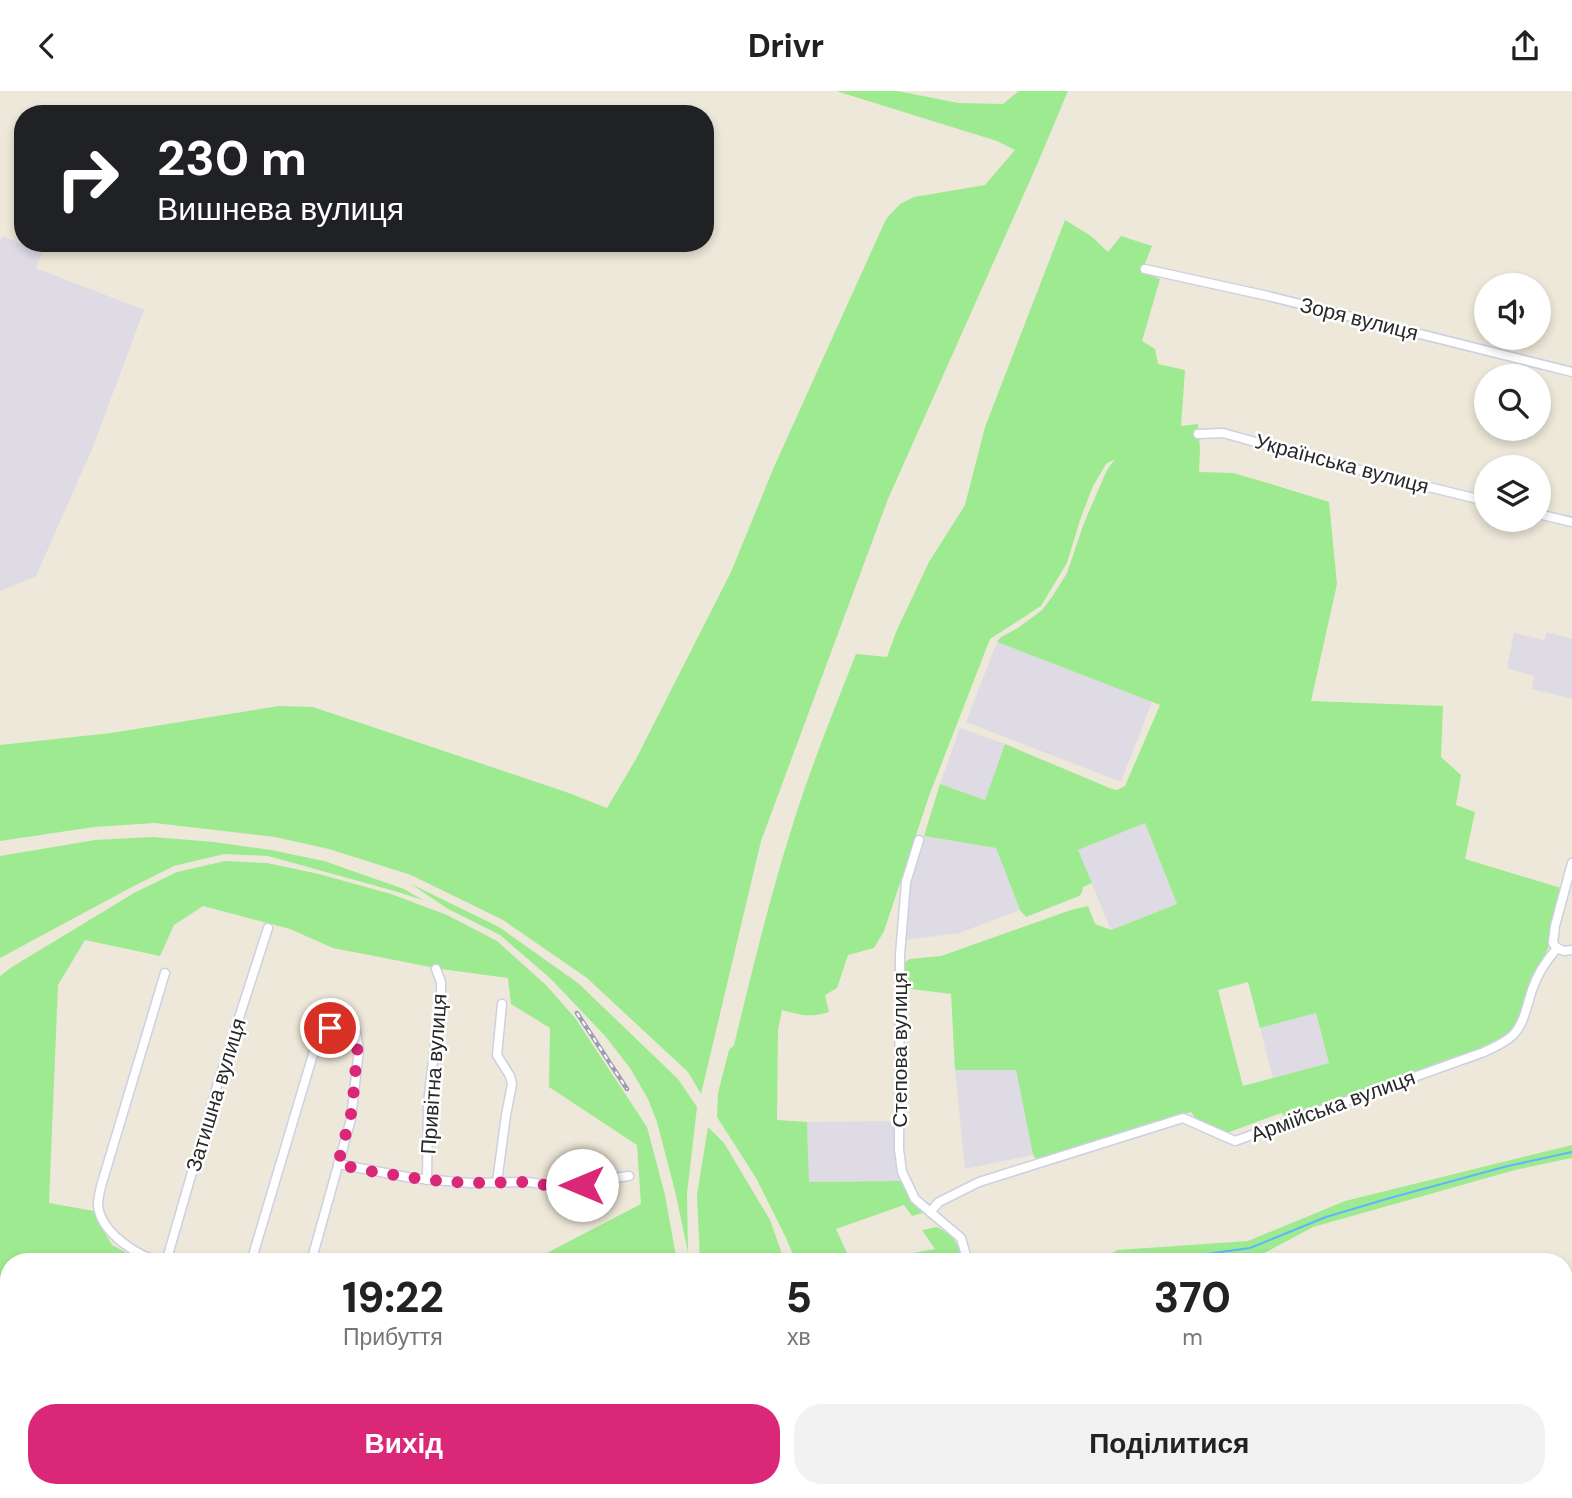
<!DOCTYPE html>
<html lang="uk">
<meta charset="utf-8">
<style>
:root{--surface:#fff;--page:#f2f2f2;--text:#222;--muted:#767676;--accent:#db2777}
body{margin:0;font-family:"DM Sans",sans-serif;background:var(--page);color:var(--text);height:100vh;display:flex;flex-direction:column;font-size:26px;white-space:nowrap}
*{box-sizing:border-box;margin:0}
p{font-size:23px;color:var(--muted)}
.icon{flex:none;width:38px;height:38px;fill:none;stroke:currentColor;stroke-width:2;stroke-linecap:round;stroke-linejoin:round}
.map{position:relative;flex:1;overflow:hidden}
.side{position:absolute;left:0px;top:1162px;width:1573px;height:245px;display:flex;flex-direction:column;background:var(--surface);border-radius:28px 28px 0 0;box-shadow:0 4px 10px #0003}
.side>*{flex:none}
.banner{position:absolute;left:14px;top:14px;width:700px;height:147px;border-radius:28px;box-shadow:0 4px 10px #0003;background:#202124;color:#fff;overflow:hidden}
.fabs{position:absolute;left:1474px;top:182px;display:grid;gap:14px}
.fabs a{display:grid;place-items:center;width:77px;height:77px;border-radius:50%;background:var(--surface);box-shadow:0 4px 10px #0003;font-size:35px}
.pin{position:absolute;display:grid;place-items:center;width:60px;height:60px;color:#fff;margin:-30px;border:4px solid #fff;border-radius:50%;box-shadow:0 2px 7px #0007}
.me{position:absolute;width:77px;margin:-38px;rotate:270deg;stroke-linejoin:round;filter:drop-shadow(0 0 5px #0008)}
.turn{display:flex;align-items:center;gap:24px;height:147px;padding:0 28px;font-size:32px}
.turn .icon{width:91px;height:91px;stroke-width:2.5}
.turn b{display:block;font-size:49px;line-height:60px}
.eta{display:flex;justify-content:space-evenly;align-items:center;height:119px;text-align:center}
.eta b{font-size:42px;font-weight:800;line-height:49px}
.action{display:flex;gap:14px;margin-top:auto;padding:14px 28px}
.action a{flex:1;height:80px;border-radius:28px;background:var(--accent);color:#fff;font-size:28px;font-weight:800;line-height:80px;text-align:center}
.action a+a{background:var(--page);color:var(--text)}
header{display:flex;justify-content:space-between;align-items:center;height:91px;padding:0 28px;background:var(--surface);font-size:32px;font-weight:800}
.map>svg:first-child{display:block}
.industrial{fill:#dfdbe5}
.green{fill:#9eea90;fill-rule:evenodd}
.lines{fill:none;stroke-linecap:round;stroke-linejoin:round}
.stream{stroke:#61b5fb;stroke-width:2}
.minor-casing{stroke:#cecfe4;stroke-width:11}
.minor{stroke:#fff;stroke-width:8}
.rail-casing{stroke:#9d9cb6;stroke-width:4.5}
.rail{stroke:#fff;stroke-width:2;stroke-dasharray:5;stroke-linecap:butt}
.route{stroke:#db2777;stroke-width:12;stroke-dasharray:0 21.6}
.labels{text-anchor:middle;stroke-width:5;stroke-linejoin:round;paint-order:stroke}
.street-label{font-size:21px;fill:#292929;stroke:#fff}
</style>
<header><svg class="icon" aria-label="back" viewBox="0 0 24 24"><path d="M15 5l-7 7 7 7"/></svg>Drivr<svg class="icon" aria-label="share" viewBox="0 0 24 24"><path d="M12 15V3M7 8l5-5 5 5M5 13v7h14v-7"/></svg></header>
<div class="map">
<svg width="1572" height="1407" viewBox="0 0 1572 1407">
<rect width="100%" height="100%" fill="#ede8d9"/>
<g class="industrial">
<path d="M3,145L42,161L36,177L144,219L92,358L36,485L0,500V150Z"/>
<path d="M1547,541L1572,548V608L1532,598L1534,585L1507,577L1514,542L1544,549Z"/>
<path d="M997,551L1152,611L1121,691L966,631Z"/>
<path d="M960,637L1005,653L985,709L940,693Z"/>
<path d="M1145,732L1177,813L1111,839L1078,759Z"/>
<path d="M924,745L996,757L1020,819L959,842L905,849L908,791Z"/>
<path d="M1316,922L1329,972L1273,987L1260,937Z"/>
<path d="M955,979H1016L1033,1064L965,1078Z"/>
<path d="M897,1030L896,1059L897,1079L900,1090L809,1091L807,1031Z"/>
<path d="M532,1398H660L667,1407H530Z"/>
<path d="M882,1398H1085L1083,1407H885Z"/>
<path d="M1094,1398H1202L1204,1407H1092Z"/>
</g>
<g class="green">
<path d="M836,0H897L959,12L1003,13L1019,0H1068L1036,76L888,408L761,750L701,1003L688,981L587,887L503,829L411,784L329,758L275,746L155,732L94,736L0,750V654L111,642L279,615L313,616L566,701L607,717L636,668L731,481L774,376L886,128L900,113L914,106L985,94L1015,59L997,50Z"/>
<path d="M1065,129L1091,145L1108,161L1121,145L1152,155L1142,180L1160,188L1142,250L1155,258L1158,273L1185,279L1181,335L1198,333L1200,357L1199,381L1233,382L1271,393L1329,411L1337,493L1311,610L1443,615L1441,666L1461,684L1456,714L1475,721L1465,768L1561,797L1549,855L1534,887L1516,937L1501,949L1467,965L1291,1029L1281,1022L1224,1043L1196,1028L1191,1021L1038,1070L1033,1064L1016,979H955L951,903L904,897L902,875L905,871L910,868L941,865L1071,819L1088,815L1095,833L1111,839L1177,813L1145,732L1078,759L1092,792L1083,796L1082,801L1079,805L1026,826L1020,819L996,757L924,745L940,693L985,709L1005,653L1112,698L1117,699L1125,695L1160,614L997,551L1001,546L1018,537L1042,519L1052,506L1067,482L1084,432L1107,379L1115,368L1106,373L1093,395L1080,429L1067,472L1041,515L990,548L929,705L884,840L874,857L848,864L837,897L825,904L829,921C810,927 800,924 782,919L778,939L777,1029L807,1031L809,1091L900,1090L911,1110L923,1122L912,1125L904,1114L836,1138L851,1171H796L786,1147L756,1087L717,1026L718,1002L729,959L734,954C752,880 770,805 793,733C811,675 834,619 856,563L887,566L896,541L929,471L965,414L985,336ZM1248,891L1260,937L1316,922L1329,972L1243,995L1218,899Z"/>
<path d="M153,746L214,751L271,759L324,770L404,798L423,809L391,799L268,765L224,763L174,775L130,797L0,867V765L95,749Z"/>
<path d="M225,770L267,772L319,783L391,803L447,824L497,850L546,894L575,927L647,1036L665,1104L677,1171H540L541,1165L641,1113L637,1054L549,996L550,937L511,913L508,887L441,878L333,857L290,838L203,815L174,834L160,865L85,849L58,894L49,1112L94,1120L99,1132L112,1154L143,1171H9V1398H16L0,1401V885L12,876L134,802L177,781Z"/>
<path d="M411,793L499,836L578,892L678,988L697,1016L687,1103L688,1161L675,1100L657,1031L648,1008L630,977L606,946L550,887L500,844L448,818Z"/>
<path d="M708,1036L724,1052L770,1129L785,1171H700L697,1104Z"/>
<path d="M1572,1054V1067L1515,1079L1313,1136L1255,1167L1227,1171H1095L1118,1159L1248,1150L1345,1110Z"/>
<path d="M937,1136C956,1147 957,1150 963,1171H864L935,1158L922,1139Z"/>
<path d="M181,1398H439L436,1407H172Z"/>
<path d="M660,1398H762L765,1407H667Z"/>
<path d="M791,1398H865L868,1407H795Z"/>
<path d="M1364,1398H1538L1535,1407H1365Z"/>
</g>
<g class="lines">
<g class="stream">
<path d="M1148,1171L1250,1157L1326,1126L1390,1107L1504,1076L1572,1061"/>
<path d="M0,1358L9,1357"/>
</g>
<defs>
<g id="minor">
<path d="M1145,178L1268,205L1572,281"/>
<path d="M1198,343L1223,342L1331,372L1486,410"/>
<path d="M1538,423L1572,431"/>
<path d="M919,749L906,791L900,864L899,1058L902,1081L915,1108L961,1147L968,1171"/>
<path d="M1557,857L1553,852L1555,835L1572,772"/>
<path d="M1557,857L1564,860L1572,859"/>
<path d="M165,882L102,1092C100,1099 98,1107 98,1114C100,1141 140,1169 166,1171L217,995L268,837"/>
<path d="M338,1073L412,1087L470,1092L528,1091L563,1096L582,1094L606,1088L629,1085"/>
<path d="M427,1089L428,1012L441,903V891L436,878"/>
<path d="M497,1091L506,1024L512,993L510,985L497,964L502,913"/>
<path d="M930,1121L939,1111L979,1091L1183,1027L1235,1050L1484,961C1494,956 1505,952 1513,944C1524,933 1527,914 1532,899C1537,883 1546,870 1557,857"/>
<path d="M251,1171L317,950L322,940L330,937L356,942L359,958L351,1028L311,1171"/>
<path d="M1564,1205L1572,1203"/>
<path d="M1564,1323L1572,1321"/>
<path d="M173,1407L181,1398"/>
<path d="M444,1407L447,1398"/>
<path d="M1088,1407L1089,1398"/>
<path d="M1222,1407L1259,1398"/>
</g>
</defs>
<use href="#minor" class="minor-casing"/>
<use href="#minor" class="minor"/>
<defs>
<path id="rail" d="M577,922L627,998"/>
</defs>
<use href="#rail" class="rail-casing"/>
<use href="#rail" class="rail"/>
</g>
<g class="lines">
<path class="route" d="M330,937L356,942L358,951L352,1019L338,1073L363,1079L427,1089L470,1092L528,1091L557,1096L582,1094"/>
</g>
<g class="labels">
<g class="street-label">
<text transform="translate(1359 228) rotate(14)" y="7">Зоря вулиця</text>
<text transform="translate(1342 373) rotate(15)" y="7">Українська вулиця</text>
<text transform="translate(900 959) rotate(-90)" y="7">Степова вулиця</text>
<text transform="translate(434 983) rotate(-86)" y="7">Привітна вулиця</text>
<text transform="translate(216 1004) rotate(-73)" y="7">Затишна вулиця</text>
<text transform="translate(1333 1015) rotate(-20)" y="7">Армійська вулиця</text>
</g>
</g>
</svg>
<div class="fabs">
<a><svg class="icon" aria-label="sound" viewBox="0 0 24 24"><path d="M4 9h4l5-4v14l-5-4H4zM17 9q2 3 0 6"/></svg></a>
<a><svg class="icon" aria-label="search" viewBox="0 0 24 24"><circle cx="10" cy="10" r="6"/><path d="M15 15l6 6"/></svg></a>
<a><svg class="icon" aria-label="layers" viewBox="0 0 24 24"><path d="M12 4l9 5-9 5-9-5zM3 14l9 5 9-5"/></svg></a>
</div>
<div class="pin" style="left:330px;top:937px;background:#d93025"><svg class="icon" aria-label="arrive" viewBox="0 0 24 24"><path d="M6 21V4h12l-3 4 3 4H6"/></svg></div>
<svg class="me" style="left:582px;top:1094px" viewBox="-20 -20 40 40"><circle r="19" fill="#fff"/><path d="M0-13L10 11 0 6-10 11z" fill="#db2777"/></svg>
<div class="banner">
<div class="turn"><svg class="icon" aria-label="right" viewBox="0 0 24 24"><path d="M7 20v-9h11M14 6l5 5-5 5"/></svg><div><b>230 m</b>Вишнева вулиця</div></div>
</div>
<section class="side">
<div class="eta">
<div><b>19:22</b><p>Прибуття</p></div>
<div><b>5</b><p>хв</p></div>
<div><b>370</b><p>m</p></div>
</div>
<div class="action"><a>Вихід</a><a>Поділитися</a></div>
</section>
</div>
